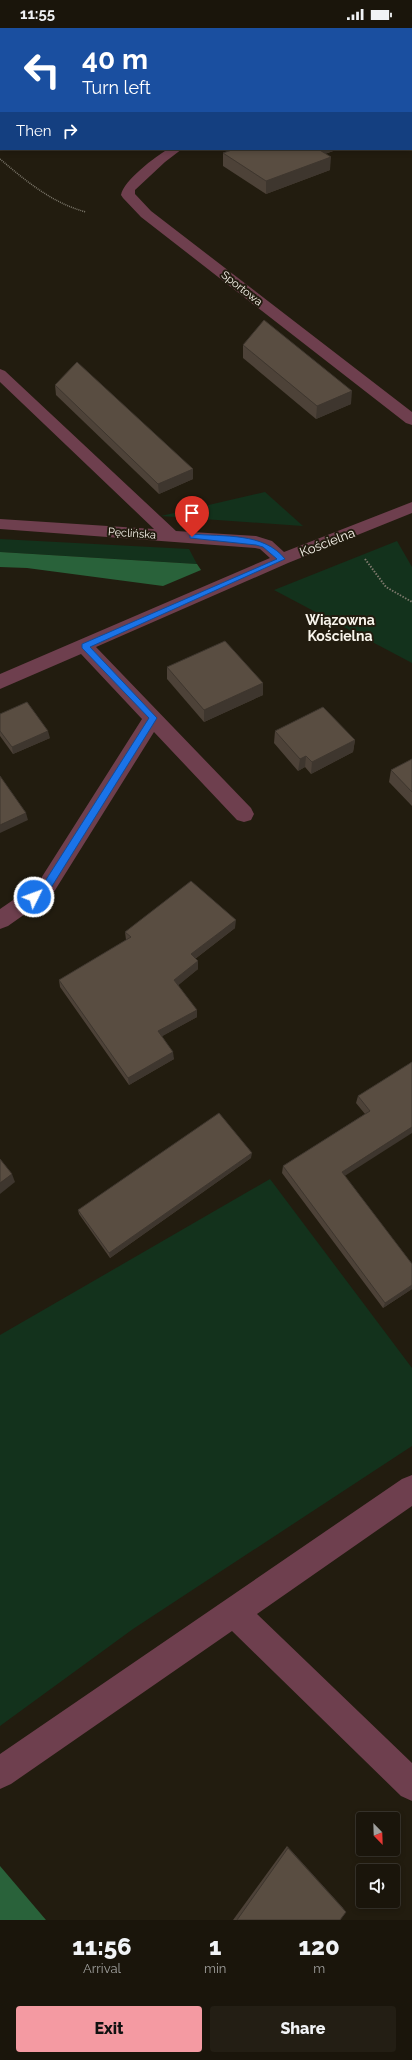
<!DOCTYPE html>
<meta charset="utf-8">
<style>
:root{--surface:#1a150b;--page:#231e14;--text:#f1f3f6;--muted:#9f9f9d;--line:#38342c;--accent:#f49aa2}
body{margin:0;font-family:Raleway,sans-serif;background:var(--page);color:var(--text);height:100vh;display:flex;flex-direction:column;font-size:15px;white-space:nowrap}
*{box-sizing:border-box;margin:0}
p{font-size:13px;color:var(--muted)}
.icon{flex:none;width:22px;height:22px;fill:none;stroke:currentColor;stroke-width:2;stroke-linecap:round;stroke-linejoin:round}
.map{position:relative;height:1892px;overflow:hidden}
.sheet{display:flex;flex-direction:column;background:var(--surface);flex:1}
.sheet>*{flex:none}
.top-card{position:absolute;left:0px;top:0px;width:412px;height:122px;box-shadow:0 2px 6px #0003,0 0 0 1px var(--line);background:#1a4fa0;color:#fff;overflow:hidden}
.needle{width:26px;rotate:157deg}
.buttons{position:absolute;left:356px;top:1784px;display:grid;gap:8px}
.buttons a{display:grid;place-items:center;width:44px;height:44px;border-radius:4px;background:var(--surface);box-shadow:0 2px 6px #0003,0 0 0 1px var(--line);font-size:20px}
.pin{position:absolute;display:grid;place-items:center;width:34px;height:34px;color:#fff;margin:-41px -17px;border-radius:50% 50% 50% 0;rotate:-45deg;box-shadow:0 0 4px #0007}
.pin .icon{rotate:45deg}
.me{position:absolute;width:44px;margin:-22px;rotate:48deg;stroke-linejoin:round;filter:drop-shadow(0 0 3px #0008)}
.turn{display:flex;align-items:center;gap:14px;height:84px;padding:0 16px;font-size:18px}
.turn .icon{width:52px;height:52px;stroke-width:2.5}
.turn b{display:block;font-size:28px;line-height:34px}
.then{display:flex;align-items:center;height:38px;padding:0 16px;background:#0003;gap:8px;font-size:15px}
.eta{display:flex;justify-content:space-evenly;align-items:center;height:68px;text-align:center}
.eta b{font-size:24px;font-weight:800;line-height:28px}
.primary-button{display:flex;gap:8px;margin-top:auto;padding:8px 16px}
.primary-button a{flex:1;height:46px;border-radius:4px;background:var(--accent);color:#111;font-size:16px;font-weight:800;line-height:46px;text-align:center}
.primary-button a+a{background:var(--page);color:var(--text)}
.status{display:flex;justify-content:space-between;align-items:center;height:28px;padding:0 20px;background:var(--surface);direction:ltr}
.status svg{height:11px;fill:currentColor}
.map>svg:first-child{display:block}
.green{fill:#13321c}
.forest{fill:#29623a}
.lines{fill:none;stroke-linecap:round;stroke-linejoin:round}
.path-far1{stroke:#7e796d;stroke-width:1.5;stroke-dasharray:1 1;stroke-linecap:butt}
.path{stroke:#7e796d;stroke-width:2;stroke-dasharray:1.5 1.5;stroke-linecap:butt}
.minor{fill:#6e3f4e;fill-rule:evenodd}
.wall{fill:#4d4238}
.shaded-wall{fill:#3e362e}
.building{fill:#594d41;stroke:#3e362e}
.route{fill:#1a73e8;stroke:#114b97}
.labels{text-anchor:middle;stroke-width:4;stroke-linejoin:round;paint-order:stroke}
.far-street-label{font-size:11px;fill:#f8f4eb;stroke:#221c0f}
.street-label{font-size:13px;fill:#f8f4eb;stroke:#221c0f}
.neighbourhood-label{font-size:14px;font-weight:bold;fill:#f8f4eb;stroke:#221c0f}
</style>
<div class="status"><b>11:55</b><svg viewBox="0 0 49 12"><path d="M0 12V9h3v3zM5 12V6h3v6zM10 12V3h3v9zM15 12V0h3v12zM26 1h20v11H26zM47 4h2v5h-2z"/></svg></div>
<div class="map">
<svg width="412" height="1892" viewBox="0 0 412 1892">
<rect width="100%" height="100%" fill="#221c0f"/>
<g class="green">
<path d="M265,464L303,498L161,488Z"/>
<path d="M0,511L189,521L197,536L0,524Z"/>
<path d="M397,513L412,539V635L274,562Z"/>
<path d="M270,1151L412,1340V1418L133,1601L0,1698V1307Z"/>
</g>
<g class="forest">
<path d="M0,524L197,536L201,542L163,558L27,540L0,539Z"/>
<path d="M0,1838L46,1892H0Z"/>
</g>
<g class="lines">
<path class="path-far1" d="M0,131C26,153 52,175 86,184"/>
<path class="path" d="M365,531L386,559L412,574"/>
<g class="minor">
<path d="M355,0H367L354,1Z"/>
<path d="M388,0H401L402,1H389Z"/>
<rect x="411" y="6" width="1" height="7"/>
<path d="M168,121H182L165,134L135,162V166L151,183L412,384V397L406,395L141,189L123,170L121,167C124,152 155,129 168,121Z"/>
<path d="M0,341L5,343L176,503L256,508L272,513L284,524L412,474V485L288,535L96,619L251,780L254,786L251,792L244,794L237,792L154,704L52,867L8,898L0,901V881L38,855L142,691L81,626L0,661V646L270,530L260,521L255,520L0,501V491L154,501L0,354Z"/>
<path d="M412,1447V1478L257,1586L412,1735V1773L401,1768L232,1603L11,1756L0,1761V1726L402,1451Z"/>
</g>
</g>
<g class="wall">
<path d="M161,0H217L213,1H162Z"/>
<path d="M235,121H339L325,126L330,142L266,166L223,138V125Z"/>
<path d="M243,317L351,376L316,391L243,330Z"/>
<path d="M55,357L193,441V451L159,466L56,367Z"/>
<path d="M167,639L263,655V667L204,694L167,651Z"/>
<path d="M0,686L50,710L13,726L0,708Z"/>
<path d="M275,703L355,712L353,724L311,746L305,739L298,743L274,715Z"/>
<path d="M412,731V778L389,754L391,742Z"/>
<path d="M235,900L195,931L198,933V941L178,957L197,989L162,1008L174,1031L129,1057L60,959L59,952L126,912L125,904Z"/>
<path d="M412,1034L344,1148L412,1236V1261L383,1280L282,1145L283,1138L365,1086L356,1075L358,1068Z"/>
<path d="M251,1130L110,1230L79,1186L78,1182Z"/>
<path d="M287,1818L343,1880L340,1892H233Z"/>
</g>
<g class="shaded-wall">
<path d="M188,0H217L213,1H184Z"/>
<path d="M412,84V96H411V85Z"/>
<path d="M313,121H339L312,130Z"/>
<path d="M331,129L330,142L266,166V153Z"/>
<path d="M352,363L351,376L316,391L317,378Z"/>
<path d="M193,441V451L159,466L158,456Z"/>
<path d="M263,655V667L204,694V682Z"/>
<path d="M48,703L50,710L13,726L12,719Z"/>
<path d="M355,712L353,724L311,746L312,734Z"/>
<path d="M306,728L305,739L298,743L300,731Z"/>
<path d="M26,785L28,792L0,805V797Z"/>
<path d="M236,892L235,900L191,934V926Z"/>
<path d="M198,933V941L175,960L174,952Z"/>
<path d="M197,982V989L159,1010L158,1003Z"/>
<path d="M173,1024L174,1031L129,1057L128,1050Z"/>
<path d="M412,1099V1105L340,1151L342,1144Z"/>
<path d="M252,1125L251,1130L110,1230L109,1225Z"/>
<path d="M12,1146L15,1154L0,1166V1155Z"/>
<path d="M412,1257V1261L383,1280L385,1275Z"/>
<path d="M287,1818L343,1880L346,1884L288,1820Z"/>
</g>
<g class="building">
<path d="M174,0H188L184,1H176Z"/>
<path d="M411,28H412V84L411,85Z"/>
<path d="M235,121H318L331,129L266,153L223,125Z"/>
<path d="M264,292L352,363L317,378L243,317Z"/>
<path d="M77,334L193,441L158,456L55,357Z"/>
<path d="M225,613L263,655L204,682L167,639Z"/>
<path d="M27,674L48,703L12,719L0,703V686Z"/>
<path d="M323,679L355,712L312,734L306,728L300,731L275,703Z"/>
<path d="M412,731V764L391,742Z"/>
<path d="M0,748L26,785L0,797Z"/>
<path d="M191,853L236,892L191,926L198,933L174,952L197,982L158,1003L173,1024L128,1050L59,952L131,909L125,904Z"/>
<path d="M412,1034V1099L342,1144L412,1236V1257L385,1275L283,1138L370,1083L358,1068Z"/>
<path d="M219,1085L252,1125L109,1225L78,1182Z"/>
<path d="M0,1131L12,1146L0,1155Z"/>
<path d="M288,1820L346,1884L340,1892H237Z"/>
</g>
<path class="route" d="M192,506C223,509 264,504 285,531L90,619L157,690L49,863L37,871H31V866L42,858L149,690L82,620V616L277,531L263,519L256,517L190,510V507Z"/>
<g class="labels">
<g class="far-street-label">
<text transform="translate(242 260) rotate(38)" y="4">Sportowa</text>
<text transform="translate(132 505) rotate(4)" y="4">Pęclińska</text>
</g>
<g class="street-label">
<text transform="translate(327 514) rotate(-21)" y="5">Kościelna</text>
</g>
<g class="neighbourhood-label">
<text x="340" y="597">Wiązowna<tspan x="340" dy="16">Kościelna</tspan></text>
</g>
</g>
</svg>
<div class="buttons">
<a><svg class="needle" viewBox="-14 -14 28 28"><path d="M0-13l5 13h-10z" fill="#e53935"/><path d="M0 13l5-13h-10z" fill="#9f9f9d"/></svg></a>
<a><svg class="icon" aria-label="sound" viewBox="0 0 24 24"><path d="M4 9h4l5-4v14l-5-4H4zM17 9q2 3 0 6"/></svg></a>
</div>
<div class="pin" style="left:192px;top:509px;background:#d93025"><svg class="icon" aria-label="arrive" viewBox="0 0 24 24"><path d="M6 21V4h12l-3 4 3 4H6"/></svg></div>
<svg class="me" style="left:34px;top:869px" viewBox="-20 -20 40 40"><circle r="17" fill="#1a73e8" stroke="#fff" stroke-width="3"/><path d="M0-11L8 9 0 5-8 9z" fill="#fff"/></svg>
<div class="top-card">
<div class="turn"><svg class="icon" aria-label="left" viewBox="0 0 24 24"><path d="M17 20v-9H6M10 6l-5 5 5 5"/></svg><div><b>40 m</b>Turn left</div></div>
<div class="then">Then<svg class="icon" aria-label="right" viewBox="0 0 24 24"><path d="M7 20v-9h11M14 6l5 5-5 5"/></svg></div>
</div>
</div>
<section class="sheet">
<div class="eta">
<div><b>11:56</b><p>Arrival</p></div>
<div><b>1</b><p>min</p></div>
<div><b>120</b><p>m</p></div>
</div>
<div class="primary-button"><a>Exit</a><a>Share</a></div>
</section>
